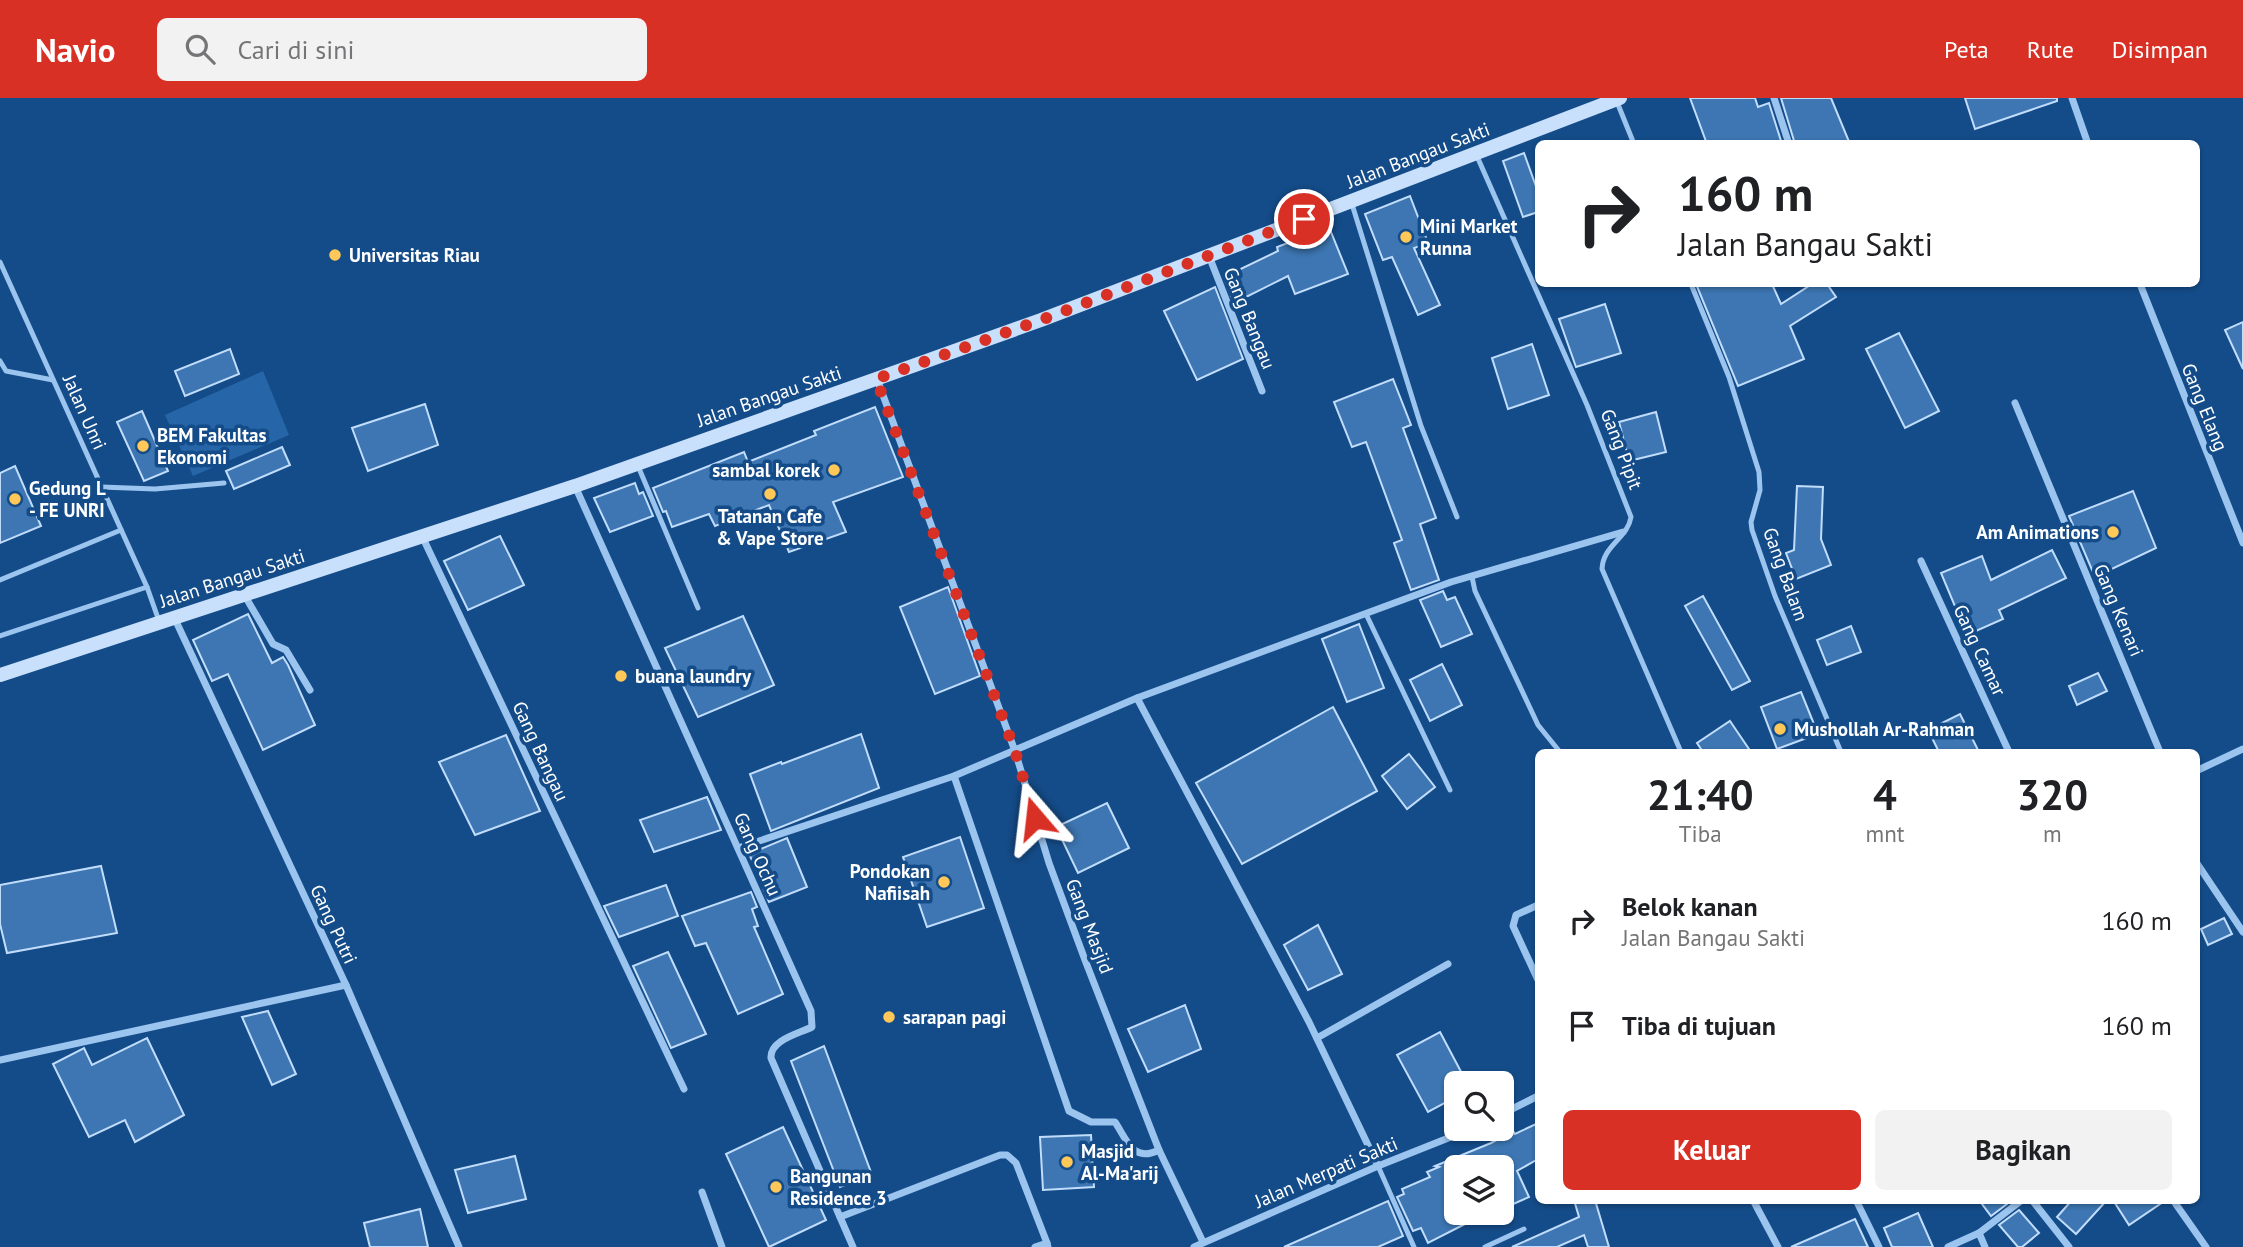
<!DOCTYPE html>
<html lang="id">
<style>
:root{--surface:#fff;--page:#f2f2f2;--text:#202124;--muted:#757577;--accent:#d93025}
body{margin:0;font-family:"PT Sans",sans-serif;background:var(--page);color:var(--text);height:100vh;display:flex;flex-direction:column;font-size:26px;white-space:nowrap}
*{box-sizing:border-box;margin:0}
p{font-size:23px;color:var(--muted)}
.icon{flex:none;width:38px;height:38px;fill:none;stroke:currentColor;stroke-width:2;stroke-linecap:round;stroke-linejoin:round}
.map{position:relative;flex:1;overflow:hidden}
.side{position:absolute;left:1535px;top:651px;width:665px;height:455px;display:flex;flex-direction:column;background:var(--surface);border-radius:10px;box-shadow:0 2px 5px #0004}
.side>*{flex:none}
.guide{position:absolute;left:1535px;top:42px;width:665px;height:147px;border-radius:10px;box-shadow:0 2px 5px #0004;background:#fff;color:var(--text);overflow:hidden}
.fabs{position:absolute;left:1444px;top:973px;display:grid;gap:14px}
.fabs a{display:grid;place-items:center;width:70px;height:70px;border-radius:10px;background:var(--surface);box-shadow:0 2px 5px #0004;font-size:35px}
.pin{position:absolute;display:grid;place-items:center;width:60px;height:60px;color:#fff;margin:-30px;border:4px solid #fff;border-radius:50%;box-shadow:0 2px 7px #0007}
.me{position:absolute;width:77px;margin:-38px;rotate:343deg;stroke-linejoin:round;filter:drop-shadow(0 0 5px #0008)}
.turn{display:flex;align-items:center;gap:24px;height:147px;padding:0 28px;font-size:32px}
.turn .icon{width:91px;height:91px;stroke-width:2.5}
.turn b{display:block;font-size:49px;line-height:60px}
.eta{display:flex;justify-content:space-evenly;align-items:center;height:119px;text-align:center}
.eta b{font-size:42px;font-weight:600;line-height:49px}
.action{display:flex;gap:14px;margin-top:auto;padding:14px 28px}
.action a{flex:1;height:80px;border-radius:10px;background:var(--accent);color:#fff;font-size:28px;font-weight:600;line-height:80px;text-align:center}
.action a+a{background:var(--page);color:var(--text)}
ul{padding:0;list-style:none}
li{display:flex;align-items:center;gap:21px;height:105px;padding:0 28px}
li div{flex:1}
li b{display:block;font-size:26px}
li em{font-style:normal}
header{display:flex;align-items:center;gap:42px;box-sizing:border-box;height:98px;padding:0 35px;background:var(--accent);color:#fff}
header strong{font-size:33px}
nav{display:flex;gap:38px;margin-inline-start:auto;font-size:24px}
.search{width:490px;height:63px;background:var(--page);display:flex;align-items:center;gap:18px;box-sizing:border-box;padding:0 24px;border-radius:10px;color:var(--muted);font-size:26px}
.map>svg:first-child{display:block}
.green{fill:#2666a8}
.building{fill:#3d76b2;stroke:#c1ddfb;stroke-width:2}
.lines{fill:none;stroke-linecap:round;stroke-linejoin:round}
.lane{stroke:#9bc4ef;stroke-width:5}
.street{stroke:#9bc4ef;stroke-width:7}
.secondary{stroke:#c8e0fb;stroke-width:14}
.route{stroke:#d93025;stroke-width:12;stroke-dasharray:0 21.6}
.poi-dot{fill:#ffc859;stroke:#144c89;stroke-width:2.5}
.labels{text-anchor:middle;stroke-width:7;stroke-linejoin:round;paint-order:stroke}
.street-label{font-size:19px;fill:#fff;stroke:#144c89}
.poi-label{font-size:19px;font-weight:bold;fill:#fff;stroke:#144c89;text-anchor:start}
</style>
<header>
<strong>Navio</strong>
<div class="search"><svg class="icon" aria-label="search" viewBox="0 0 24 24"><circle cx="10" cy="10" r="6"/><path d="M15 15l6 6"/></svg>Cari di sini</div>
<nav><a>Peta</a><a>Rute</a><a>Disimpan</a></nav>
</header>
<div class="map">
<svg width="2243" height="1149" viewBox="0 0 2243 1149">
<rect width="100%" height="100%" fill="#144c89"/>
<path class="green" d="M263,273L289,337L193,378L165,317Z"/>
<g class="building">
<path d="M1690,0H1755L1758,9L1769,5L1782,46H1707Z"/>
<path d="M1781,0H1831L1850,46H1795Z"/>
<path d="M1965,0H2057V3L1975,31Z"/>
<path d="M1524,55L1538,94V114L1523,119L1503,63Z"/>
<path d="M1410,98L1428,145L1414,150L1440,207L1418,217L1392,159L1383,162L1365,116Z"/>
<path d="M1329,129L1348,176L1295,196L1288,178L1234,205L1224,179L1278,153L1277,149Z"/>
<path d="M1696,186H1772L1781,206L1812,186H1827L1836,199L1790,228L1804,261L1738,288Z"/>
<path d="M1215,189L1243,261L1197,282L1164,213Z"/>
<path d="M1605,206L1621,255L1576,269L1559,221Z"/>
<path d="M2243,224V271L2225,232Z"/>
<path d="M1899,235L1939,313L1905,330L1866,251Z"/>
<path d="M1532,246L1549,297L1508,311L1492,260Z"/>
<path d="M230,251L239,276L185,298L175,273Z"/>
<path d="M1393,281L1411,327L1403,330L1436,420L1420,426L1439,482L1411,492L1394,445L1402,442L1366,344L1352,349L1334,304Z"/>
<path d="M425,306L438,347L368,373L352,330Z"/>
<path d="M875,309L903,379L833,404L846,434L789,454L769,407L715,428L709,416L672,429L666,413L663,414L653,390L744,354L748,364L816,337L814,333Z"/>
<path d="M142,313L168,373L144,383L117,324Z"/>
<path d="M1656,314L1666,354L1629,363L1619,324Z"/>
<path d="M282,349L290,367L234,391L226,373Z"/>
<path d="M15,368L41,428L0,445V375Z"/>
<path d="M635,385L639,396L643,394L653,418L610,434L594,400Z"/>
<path d="M1797,388L1823,389L1821,441L1831,467L1796,481L1786,455L1794,452Z"/>
<path d="M2133,393L2156,450L2095,479L2069,418Z"/>
<path d="M500,438L524,487L468,512L444,463Z"/>
<path d="M2052,452L2066,480L1999,512L2003,521L1967,537L1941,475L1982,458L1991,482Z"/>
<path d="M948,489L980,578L935,596L900,509Z"/>
<path d="M1443,493L1447,502L1455,499L1472,536L1441,549L1420,502Z"/>
<path d="M1703,498L1750,583L1732,592L1685,508Z"/>
<path d="M248,516L272,565L283,559L288,567L315,627L263,652L228,576L212,583L193,542Z"/>
<path d="M743,518L774,587L698,619L665,550Z"/>
<path d="M1359,526L1384,590L1347,604L1322,541Z"/>
<path d="M1851,528L1861,554L1827,567L1817,542Z"/>
<path d="M1442,566L1462,607L1430,623L1410,582Z"/>
<path d="M2098,575L2107,593L2077,607L2069,588Z"/>
<path d="M1801,594L1818,636L1777,651L1761,609Z"/>
<path d="M1333,609L1377,693L1242,766L1196,685Z"/>
<path d="M1960,616L1979,654H1939L1928,632Z"/>
<path d="M1730,623L1751,654H1703L1697,645Z"/>
<path d="M861,636L879,690L771,733L750,676L781,664L782,666Z"/>
<path d="M506,637L540,713L475,737L439,664Z"/>
<path d="M1409,656L1435,689L1407,711L1382,678Z"/>
<path d="M707,699L721,732L654,754L640,722Z"/>
<path d="M1107,705L1129,750L1078,775L1056,729Z"/>
<path d="M960,739L984,810L927,829L903,759Z"/>
<path d="M787,740L807,789L769,804L763,790L765,789L749,756Z"/>
<path d="M101,768L117,835L7,855L0,826V787Z"/>
<path d="M666,787L678,818L619,839L604,808Z"/>
<path d="M751,794L757,809L752,811L758,828L754,829L783,896L738,916L706,845L695,848L682,818Z"/>
<path d="M2224,820L2232,836L2208,847L2201,831Z"/>
<path d="M1318,827L1342,876L1308,892L1284,847Z"/>
<path d="M668,854L706,936L671,950L633,868Z"/>
<path d="M1185,907L1201,951L1148,974L1128,931Z"/>
<path d="M268,913L296,976L272,987L242,919Z"/>
<path d="M1440,934L1467,985H1456V999L1428,1014L1397,957Z"/>
<path d="M147,940L184,1017L135,1044L125,1022L89,1039L53,966L84,950L92,967Z"/>
<path d="M824,948L872,1077L840,1089L791,963Z"/>
<path d="M1538,1025V1061L1517,1073L1529,1099L1502,1111V1069H1456V1115H1462L1467,1125L1428,1145L1421,1130L1413,1133L1397,1099L1404,1096L1402,1091L1430,1079L1427,1074L1439,1069L1435,1068L1491,1045L1513,1033L1515,1036Z"/>
<path d="M783,1029L826,1122L769,1149L726,1056Z"/>
<path d="M1091,1037L1094,1089L1043,1092L1040,1039Z"/>
<path d="M515,1058L526,1101L468,1115L455,1072Z"/>
<path d="M1574,1102H1595L1609,1149H1588L1584,1137L1557,1149H1512L1579,1119Z"/>
<path d="M1979,1102H2011V1103L1991,1118Z"/>
<path d="M2072,1102H2107L2076,1136L2057,1119Z"/>
<path d="M2113,1102H2166L2129,1127Z"/>
<path d="M1388,1103L1403,1138L1378,1149H1284Z"/>
<path d="M420,1111L428,1149H370L364,1125Z"/>
<path d="M2019,1112L2039,1135L2022,1149H2018L1999,1127Z"/>
<path d="M1918,1115L1933,1149H1892L1884,1130Z"/>
<path d="M1855,1121L1868,1149H1791Z"/>
</g>
<g class="lines">
<g class="lane">
<path d="M1617,4L1634,46"/>
<path d="M1476,56L1587,307L1631,419C1628,440 1603,447 1602,471L1681,654"/>
<path d="M1351,103L1421,328L1457,419"/>
<path d="M0,164L147,489L159,523"/>
<path d="M1691,186L1729,279L1759,374L1760,392L1751,424L1752,432L1775,498L1841,654"/>
<path d="M0,263L6,273L53,282"/>
<path d="M638,368L698,510"/>
<path d="M101,389L155,391L224,385"/>
<path d="M1472,479L1475,493L1538,627L1560,654"/>
<path d="M0,482L121,432"/>
<path d="M1366,516L1450,692"/>
<path d="M0,538L147,489"/>
<path d="M1378,1068L1414,1149"/>
<path d="M1485,1149L1524,1131"/>
</g>
<g class="street">
<path d="M1774,0L1789,46"/>
<path d="M2072,0L2088,46"/>
<path d="M1209,158L1262,293"/>
<path d="M2140,186L2243,445"/>
<path d="M877,281L1015,653L1049,765L1085,862L1159,1052L1203,1144"/>
<path d="M2015,305L2160,654"/>
<path d="M575,388L811,913L812,929C798,936 770,942 771,960L853,1149"/>
<path d="M422,438L684,991"/>
<path d="M1921,463L2009,654"/>
<path d="M245,498L273,546L286,552L310,592"/>
<path d="M174,519L346,887L459,1149"/>
<path d="M1137,600L1309,924L1378,1068"/>
<path d="M2196,673L2243,651"/>
<path d="M954,678L1069,1013L1091,1024H1115C1127,1042 1133,1065 1159,1052"/>
<path d="M738,750L954,678L1137,600L1451,484L1623,434"/>
<path d="M2196,764L2243,834"/>
<path d="M1538,807L1516,817L1513,828L1538,882"/>
<path d="M1317,940L1448,866"/>
<path d="M0,962L346,887"/>
<path d="M1502,1016L1538,998"/>
<path d="M702,1094L722,1149"/>
<path d="M1753,1102L1778,1149"/>
<path d="M1856,1102L1879,1149"/>
<path d="M2032,1102L2069,1149"/>
<path d="M2173,1102L2206,1149"/>
<path d="M840,1119L1000,1057H1007L1016,1065L1047,1145"/>
<path d="M1979,1135L1985,1149"/>
<path d="M1035,1149L1047,1145L1048,1149"/>
<path d="M1194,1149L1378,1068L1471,1031"/>
<path d="M1948,1149L1979,1135L2022,1102"/>
</g>
<path class="secondary" d="M0,577L575,388L876,281L1041,222L1620,0"/>
</g>
<g class="lines">
<path class="route" d="M1035,720L1015,653L876,281L1041,222L1304,121"/>
</g>
<g class="poi-dot">
<circle cx="1406" cy="139" r="7"/>
<circle cx="335" cy="157" r="7"/>
<circle cx="143" cy="348" r="7"/>
<circle cx="834" cy="372" r="7"/>
<circle cx="770" cy="396" r="7"/>
<circle cx="15" cy="401" r="7"/>
<circle cx="2113" cy="434" r="7"/>
<circle cx="621" cy="578" r="7"/>
<circle cx="1780" cy="631" r="7"/>
<circle cx="944" cy="784" r="7"/>
<circle cx="889" cy="919" r="7"/>
<circle cx="1067" cy="1064" r="7"/>
<circle cx="776" cy="1089" r="7"/>
</g>
<g class="labels">
<g class="street-label">
<text transform="translate(1418 57) rotate(-21)" y="7">Jalan Bangau Sakti</text>
<text transform="translate(1250 220) rotate(68)" y="7">Gang Bangau</text>
<text transform="translate(769 298) rotate(-19)" y="7">Jalan Bangau Sakti</text>
<text transform="translate(2205 309) rotate(68)" y="7">Gang Elang</text>
<text transform="translate(85 314) rotate(66)" y="7">Jalan Unri</text>
<text transform="translate(1622 351) rotate(69)" y="7">Gang Pipit</text>
<text transform="translate(1786 476) rotate(70)" y="7">Gang Balam</text>
<text transform="translate(232 480) rotate(-18)" y="7">Jalan Bangau Sakti</text>
<text transform="translate(2119 512) rotate(67)" y="7">Gang Kenari</text>
<text transform="translate(1980 552) rotate(65)" y="7">Gang Camar</text>
<text transform="translate(541 653) rotate(65)" y="7">Gang Bangau</text>
<text transform="translate(758 756) rotate(66)" y="7">Gang Ochu</text>
<text transform="translate(334 826) rotate(65)" y="7">Gang Putri</text>
<text transform="translate(1090 828) rotate(69)" y="7">Gang Masjid</text>
<text transform="translate(1326 1074) rotate(-23)" y="7">Jalan Merpati Sakti</text>
</g>
<g class="poi-label">
<text x="1420" y="135">Mini Market<tspan x="1420" dy="22">Runna</tspan></text>
<text x="349" y="164">Universitas Riau</text>
<text x="157" y="344">BEM Fakultas<tspan x="157" dy="22">Ekonomi</tspan></text>
<text x="820" y="379" text-anchor="end">sambal korek</text>
<text x="29" y="397">Gedung L<tspan x="29" dy="22">- FE UNRI</tspan></text>
<text x="770" y="425" text-anchor="middle">Tatanan Cafe<tspan x="770" dy="22">&amp; Vape Store</tspan></text>
<text x="2099" y="441" text-anchor="end">Am Animations</text>
<text x="635" y="585">buana laundry</text>
<text x="1794" y="638">Mushollah Ar-Rahman</text>
<text x="930" y="780" text-anchor="end">Pondokan<tspan x="930" dy="22">Nafiisah</tspan></text>
<text x="903" y="926">sarapan pagi</text>
<text x="1081" y="1060">Masjid<tspan x="1081" dy="22">Al-Ma'arij</tspan></text>
<text x="790" y="1085">Bangunan<tspan x="790" dy="22">Residence 3</tspan></text>
</g>
</g>
</svg>
<div class="fabs">
<a><svg class="icon" aria-label="search" viewBox="0 0 24 24"><circle cx="10" cy="10" r="6"/><path d="M15 15l6 6"/></svg></a>
<a><svg class="icon" aria-label="layers" viewBox="0 0 24 24"><path d="M12 4l9 5-9 5-9-5zM3 14l9 5 9-5"/></svg></a>
</div>
<div class="pin" style="left:1304px;top:121px;background:#d93025"><svg class="icon" aria-label="arrive" viewBox="0 0 24 24"><path d="M6 21V4h12l-3 4 3 4H6"/></svg></div>
<svg class="me" style="left:1035px;top:720px" viewBox="-20 -20 40 40"><path d="M0-17L14 15 0 8-14 15z" fill="#d93025" stroke="#fff" stroke-width="4"/></svg>
<div class="guide">
<div class="turn"><svg class="icon" aria-label="right" viewBox="0 0 24 24"><path d="M7 20v-9h11M14 6l5 5-5 5"/></svg><div><b>160 m</b>Jalan Bangau Sakti</div></div>
</div>
<section class="side">
<div class="eta">
<div><b>21:40</b><p>Tiba</p></div>
<div><b>4</b><p>mnt</p></div>
<div><b>320</b><p>m</p></div>
</div>
<ul>
<li><svg class="icon" aria-label="right" viewBox="0 0 24 24"><path d="M7 20v-9h11M14 6l5 5-5 5"/></svg><div><b>Belok kanan</b><p>Jalan Bangau Sakti</p></div><em>160 m</em></li>
<li><svg class="icon" aria-label="arrive" viewBox="0 0 24 24"><path d="M6 21V4h12l-3 4 3 4H6"/></svg><div><b>Tiba di tujuan</b></div><em>160 m</em></li>
</ul>
<div class="action"><a>Keluar</a><a>Bagikan</a></div>
</section>
</div>
